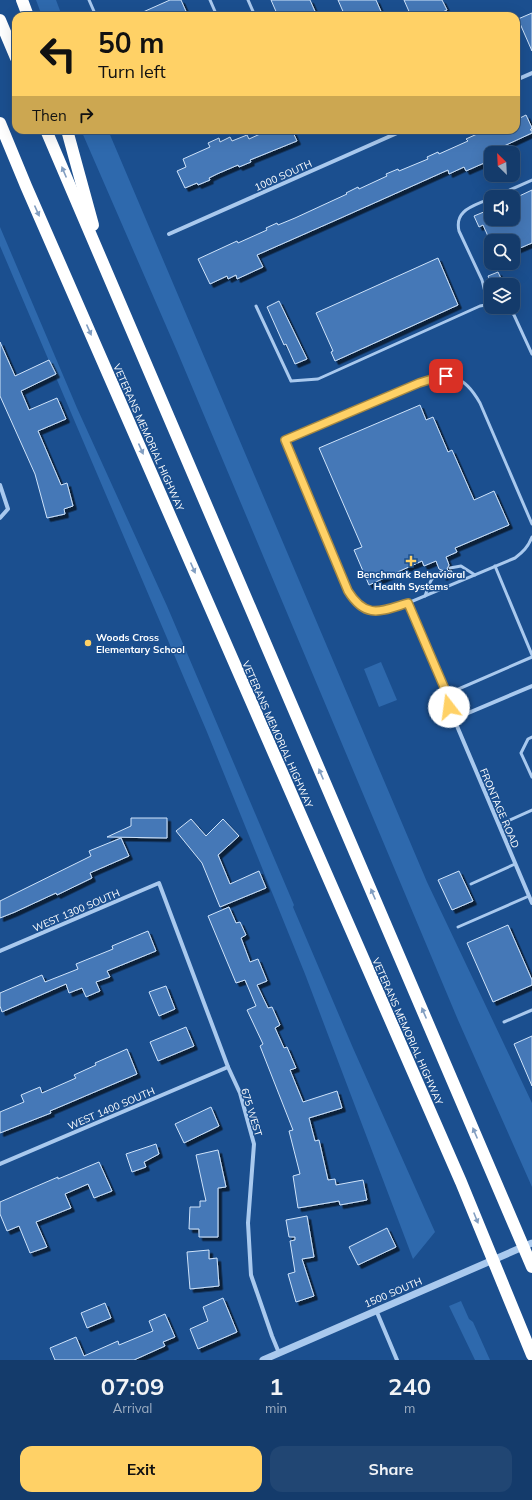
<!DOCTYPE html>
<style>
:root{--surface:#143b6b;--page:#214673;--text:#f1f3f6;--muted:#9dadc1;--line:#33557e;--accent:#ffd166}
body{margin:0;font-family:Mulish,sans-serif;background:var(--page);color:var(--text);height:100vh;display:flex;flex-direction:column;font-size:15px;white-space:nowrap}
*{box-sizing:border-box;margin:0}
p{font-size:13px;color:var(--muted)}
.icon{flex:none;width:22px;height:22px;fill:none;stroke:currentColor;stroke-width:2;stroke-linecap:round;stroke-linejoin:round}
.map{position:relative;height:1360px;overflow:hidden}
.drawer{display:flex;flex-direction:column;background:var(--surface);flex:1}
.drawer>*{flex:none}
.hud{position:absolute;left:12px;top:12px;width:508px;height:122px;border-radius:12px;box-shadow:0 4px 16px #0002,0 0 0 1px var(--line);background:#ffd166;color:#111;overflow:hidden}
.needle{width:26px;rotate:336deg}
.fabs{position:absolute;left:484px;top:146px;display:grid;gap:8px}
.fabs a{display:grid;place-items:center;width:36px;height:36px;border-radius:8px;background:var(--surface);box-shadow:0 4px 16px #0002,0 0 0 1px var(--line);font-size:20px}
.pin{position:absolute;display:grid;place-items:center;width:34px;height:34px;color:#fff;margin:-17px;border-radius:8px;box-shadow:0 2px 6px #0006}
.me{position:absolute;width:44px;margin:-22px;rotate:345deg;stroke-linejoin:round;filter:drop-shadow(0 0 3px #0008)}
.turn{display:flex;align-items:center;gap:14px;height:84px;padding:0 20px;font-size:18px}
.turn .icon{width:52px;height:52px;stroke-width:2.5}
.turn b{display:block;font-size:28px;line-height:34px}
.then{display:flex;align-items:center;height:38px;padding:0 20px;background:#0003;gap:8px;font-size:15px}
.eta{display:flex;justify-content:space-evenly;align-items:center;height:68px;text-align:center}
.eta b{font-size:24px;font-weight:700;line-height:28px}
.cta{display:flex;gap:8px;margin-top:auto;padding:8px 20px}
.cta a{flex:1;height:46px;border-radius:12px;background:var(--accent);color:#111;font-size:16px;font-weight:700;line-height:46px;text-align:center}
.cta a+a{background:var(--page);color:var(--text)}
.map>svg:first-child{display:block}
.green{fill:#2e69ad}
.building{fill:#4478b7;stroke:#cfe3fa;filter:url(#shadow)}
.lines{fill:none;stroke-linecap:round;stroke-linejoin:round}
.service{stroke:#a9c9ee;stroke-width:3}
.minor{stroke:#a9c9ee;stroke-width:4}
.tertiary{stroke:#a9c9ee;stroke-width:7}
.motorway{stroke:#fff;stroke-width:12}
.oneway{fill:#829ec1}
.route-casing{stroke:#a68842;stroke-width:10}
.route{stroke:#ffd166;stroke-width:7}
.poi-dot{fill:#ffd166;stroke:#1b4f8f;stroke-width:1.5}
.labels{text-anchor:middle;stroke-width:3;stroke-linejoin:round;paint-order:stroke}
.street-label{font-size:10px;fill:#fff;stroke:#1b4f8f}
.poi-label{font-size:10px;font-weight:bold;fill:#fff;stroke:#1b4f8f}
</style>
<div class="map">
<svg width="532" height="1360" viewBox="0 0 532 1360">
<defs>
<filter id="shadow"><feDropShadow dx="3.5" dy="3.5" stdDeviation="0" flood-color="#0009"/></filter>
</defs>
<rect width="100%" height="100%" fill="#1b4f8f"/>
<g class="green">
<path d="M36,0H56L62,16H42Z"/>
<path d="M81,130H108L427,882L532,1103V1187L458,1020L177,351Z"/>
<path d="M0,227L77,408L167,606L294,905L293,907L353,1048L435,1232L413,1259L305,974L207,732L0,246Z"/>
<path d="M381,662L397,700L379,707L364,669Z"/>
<path d="M461,1301L469,1319L473,1322L490,1360H475L449,1306Z"/>
</g>
<g class="building">
<path d="M170,0H181L188,16H134Z"/>
<path d="M271,0H310L317,16H278Z"/>
<path d="M338,0H376L383,16H345Z"/>
<path d="M404,0H442L447,10L433,16H411Z"/>
<path d="M532,13V51L518,19Z"/>
<path d="M526,115L532,128L530,130H532V133L491,152V160L466,171L464,167L449,174L448,170L343,217L257,255L263,267L237,279L236,275L228,279L227,276L210,284L198,259L237,241L238,243L267,230L266,228L277,223L278,225L295,218L347,194L346,193L358,187L359,189L387,176L386,174L398,169L399,171L428,159L427,157L438,152L439,154L468,141L466,139L486,130H516V120Z"/>
<path d="M269,130H292L297,141L250,160L251,162L239,167L238,165L217,174L209,178L210,180L198,185L197,183L185,188L177,171L186,167L183,159L210,147L208,143L219,138L220,142L230,137L232,141L247,135L249,139Z"/>
<path d="M532,190V243L513,251V241H491V243L483,225L479,227L474,216L491,209V219H513V199Z"/>
<path d="M438,258L458,305L335,361L331,352L333,351L316,313Z"/>
<path d="M498,272L504,285H492L488,276Z"/>
<path d="M279,301L307,359L295,364L286,344L284,345L267,307Z"/>
<path d="M0,342L15,376L49,360L56,374L21,391L29,410L57,398L66,419L38,431L61,485L67,483L73,506L64,509L65,514L47,518L35,474L0,396Z"/>
<path d="M420,405L426,420L433,417L448,452L452,450L474,500L494,491L509,525L455,548L457,552L446,557L449,565L447,569L449,571H452V573L443,577L442,575L444,571L439,569L436,561L424,566L422,561L369,585L354,550L362,547L319,448Z"/>
<path d="M131,818H167V838L107,837L131,826Z"/>
<path d="M191,819L206,836L223,819L239,836L218,855L230,884L259,871L266,888L220,907L202,863L176,831Z"/>
<path d="M121,838L129,856L90,873L92,878L57,895L56,893L15,912L0,918V901L91,856L89,851Z"/>
<path d="M459,871L473,901L452,910L438,880Z"/>
<path d="M229,907L236,923L240,922L246,935L241,938L250,962L258,959L267,981L257,985L268,1008L272,1007L280,1025L275,1028L284,1048L287,1047L296,1068L290,1070L303,1102L337,1091L342,1108L309,1118L315,1141L319,1140L328,1180L335,1179L336,1185L363,1180L367,1200L340,1205L339,1201L298,1208L293,1176L300,1174L289,1131L293,1130L260,1046L263,1044L247,1010L256,1006L245,980L236,983L208,916Z"/>
<path d="M508,925L532,980V985L493,1002L467,943Z"/>
<path d="M148,931L156,951L107,971L110,977L96,982L100,991L86,997L82,988L69,993L66,984L2,1012L0,1006V993L42,975L45,982L78,969L76,964L113,949L112,946Z"/>
<path d="M166,986L175,1009L159,1016L149,992Z"/>
<path d="M186,1027L194,1046L158,1061L150,1042Z"/>
<path d="M532,1036V1086L514,1044Z"/>
<path d="M127,1049L137,1074L50,1111L51,1113L0,1133V1112L24,1102L21,1095L40,1087L42,1093L76,1078L74,1075L96,1065L95,1063Z"/>
<path d="M211,1107L219,1126L184,1143L175,1124Z"/>
<path d="M156,1144L159,1154L144,1162L146,1167L132,1172L126,1154Z"/>
<path d="M218,1150L226,1187L218,1188V1237H199V1229H189L190,1207H200V1201H206L196,1155Z"/>
<path d="M99,1162L112,1191L94,1198L88,1184L65,1194L71,1208L36,1222L47,1247L30,1253L19,1226L7,1231L0,1214V1202L58,1177V1179Z"/>
<path d="M307,1216L314,1257L302,1259L314,1296L296,1302L288,1274L295,1272L290,1241L295,1240V1237H289L286,1220Z"/>
<path d="M387,1228L396,1247L358,1265L349,1247Z"/>
<path d="M209,1250V1259L217,1258L219,1286L190,1289L187,1252Z"/>
<path d="M223,1298L237,1332L198,1349L190,1329L208,1321L203,1307Z"/>
<path d="M105,1303L111,1318L87,1328L81,1313Z"/>
<path d="M165,1314L175,1337L163,1342L165,1346L134,1360H55L50,1348L76,1337L84,1356L118,1341L119,1345L153,1331L149,1321Z"/>
</g>
<g class="lines">
<g class="service">
<path d="M89,0L96,16"/>
<path d="M210,0L217,16"/>
<path d="M248,0L255,16"/>
<path d="M494,197L532,180"/>
<path d="M488,304L482,280L459,231C454,209 475,206 491,198"/>
<path d="M256,306L291,381L318,379L480,306L491,304"/>
<path d="M506,307L514,315L532,354"/>
<path d="M532,524L480,403C463,373 450,373 419,383L285,439L348,591L358,605L366,610H384L408,603L515,558C523,552 528,547 532,537"/>
<path d="M495,566L532,655"/>
<path d="M450,568L461,566L475,575"/>
<path d="M425,596C429,585 430,577 441,572"/>
<path d="M408,603L447,694L454,719"/>
<path d="M447,694L532,657"/>
<path d="M532,737L528,739L521,753L532,777"/>
<path d="M499,825L532,810"/>
<path d="M471,884L515,864"/>
<path d="M458,927L529,896"/>
<path d="M504,1022L532,1010"/>
</g>
<g class="minor">
<path d="M516,80L532,73"/>
<path d="M169,234L404,130"/>
<path d="M0,485L8,509L0,518"/>
<path d="M532,686L454,719L532,903"/>
<path d="M0,951L159,883L228,1067L240,1093L254,1144L248,1223L251,1275L272,1336L279,1353"/>
<path d="M0,1164L228,1067"/>
<path d="M376,1310L397,1360"/>
</g>
<path class="tertiary" d="M263,1360L532,1243"/>
<g class="motorway">
<path d="M22,0L28,16"/>
<path d="M0,20L16,58"/>
<path d="M0,123L26,186L461,1182L532,1355"/>
<path d="M46,130L532,1267"/>
<path d="M67,130L93,225"/>
</g>
</g>
<defs><path id="oneway-solid" d="M-6-.8H1V-3.2L6.5 0L1 3.2V.8H-6Z"/></defs>
<g class="oneway">
<use href="#oneway-solid" transform="translate(64 172) rotate(-113)"/>
<use href="#oneway-solid" transform="translate(37 211) rotate(66)"/>
<use href="#oneway-solid" transform="translate(89 330) rotate(66)"/>
<use href="#oneway-solid" transform="translate(141 449) rotate(66)"/>
<use href="#oneway-solid" transform="translate(193 568) rotate(66)"/>
<use href="#oneway-solid" transform="translate(321 774) rotate(-113)"/>
<use href="#oneway-solid" transform="translate(373 894) rotate(-113)"/>
<use href="#oneway-solid" transform="translate(424 1013) rotate(-113)"/>
<use href="#oneway-solid" transform="translate(475 1133) rotate(-113)"/>
<use href="#oneway-solid" transform="translate(476 1218) rotate(68)"/>
</g>
<g class="lines">
<defs>
<path id="route" d="M446,376L432,379L419,383L285,440L348,591C366,620 381,611 408,603L447,694L449,707"/>
</defs>
<use href="#route" class="route-casing"/>
<use href="#route" class="route"/>
</g>
<g class="poi-dot">
<path d="M409 555h4v4h4v4h-4v4h-4v-4h-4v-4h4z"/>
<circle cx="88" cy="643" r="4"/>
</g>
<g class="labels">
<g class="street-label">
<text transform="translate(283 175) rotate(-24)" y="4">1000 SOUTH</text>
<text transform="translate(149 437) rotate(66)" y="4">VETERANS MEMORIAL HIGHWAY</text>
<text transform="translate(278 734) rotate(66)" y="4">VETERANS MEMORIAL HIGHWAY</text>
<text transform="translate(500 808) rotate(67)" y="4">FRONTAGE ROAD</text>
<text transform="translate(76 910) rotate(-23)" y="4">WEST 1300 SOUTH</text>
<text transform="translate(408 1031) rotate(66)" y="4">VETERANS MEMORIAL HIGHWAY</text>
<text transform="translate(111 1108) rotate(-23)" y="4">WEST 1400 SOUTH</text>
<text transform="translate(252 1112) rotate(73)" y="4">675 WEST</text>
<text transform="translate(393 1292) rotate(-23)" y="4">1500 SOUTH</text>
</g>
<g class="poi-label">
<text x="411" y="578">Benchmark Behavioral<tspan x="411" dy="12">Health Systems</tspan></text>
<text x="96" y="641" text-anchor="start">Woods Cross<tspan x="96" dy="12">Elementary School</tspan></text>
</g>
</g>
</svg>
<div class="fabs">
<a><svg class="needle" viewBox="-14 -14 28 28"><path d="M0-13l5 13h-10z" fill="#e53935"/><path d="M0 13l5-13h-10z" fill="#9dadc1"/></svg></a>
<a><svg class="icon" aria-label="sound" viewBox="0 0 24 24"><path d="M4 9h4l5-4v14l-5-4H4zM17 9q2 3 0 6"/></svg></a>
<a><svg class="icon" aria-label="search" viewBox="0 0 24 24"><circle cx="10" cy="10" r="6"/><path d="M15 15l6 6"/></svg></a>
<a><svg class="icon" aria-label="layers" viewBox="0 0 24 24"><path d="M12 4l9 5-9 5-9-5zM3 14l9 5 9-5"/></svg></a>
</div>
<div class="pin" style="left:446px;top:376px;background:#d93025"><svg class="icon" aria-label="arrive" viewBox="0 0 24 24"><path d="M6 21V4h12l-3 4 3 4H6"/></svg></div>
<svg class="me" style="left:449px;top:707px" viewBox="-20 -20 40 40"><circle r="19" fill="#fff"/><path d="M0-13L10 11 0 6-10 11z" fill="#ffd166"/></svg>
<div class="hud">
<div class="turn"><svg class="icon" aria-label="left" viewBox="0 0 24 24"><path d="M17 20v-9H6M10 6l-5 5 5 5"/></svg><div><b>50 m</b>Turn left</div></div>
<div class="then">Then<svg class="icon" aria-label="right" viewBox="0 0 24 24"><path d="M7 20v-9h11M14 6l5 5-5 5"/></svg></div>
</div>
</div>
<section class="drawer">
<div class="eta">
<div><b>07:09</b><p>Arrival</p></div>
<div><b>1</b><p>min</p></div>
<div><b>240</b><p>m</p></div>
</div>
<div class="cta"><a>Exit</a><a>Share</a></div>
</section>
